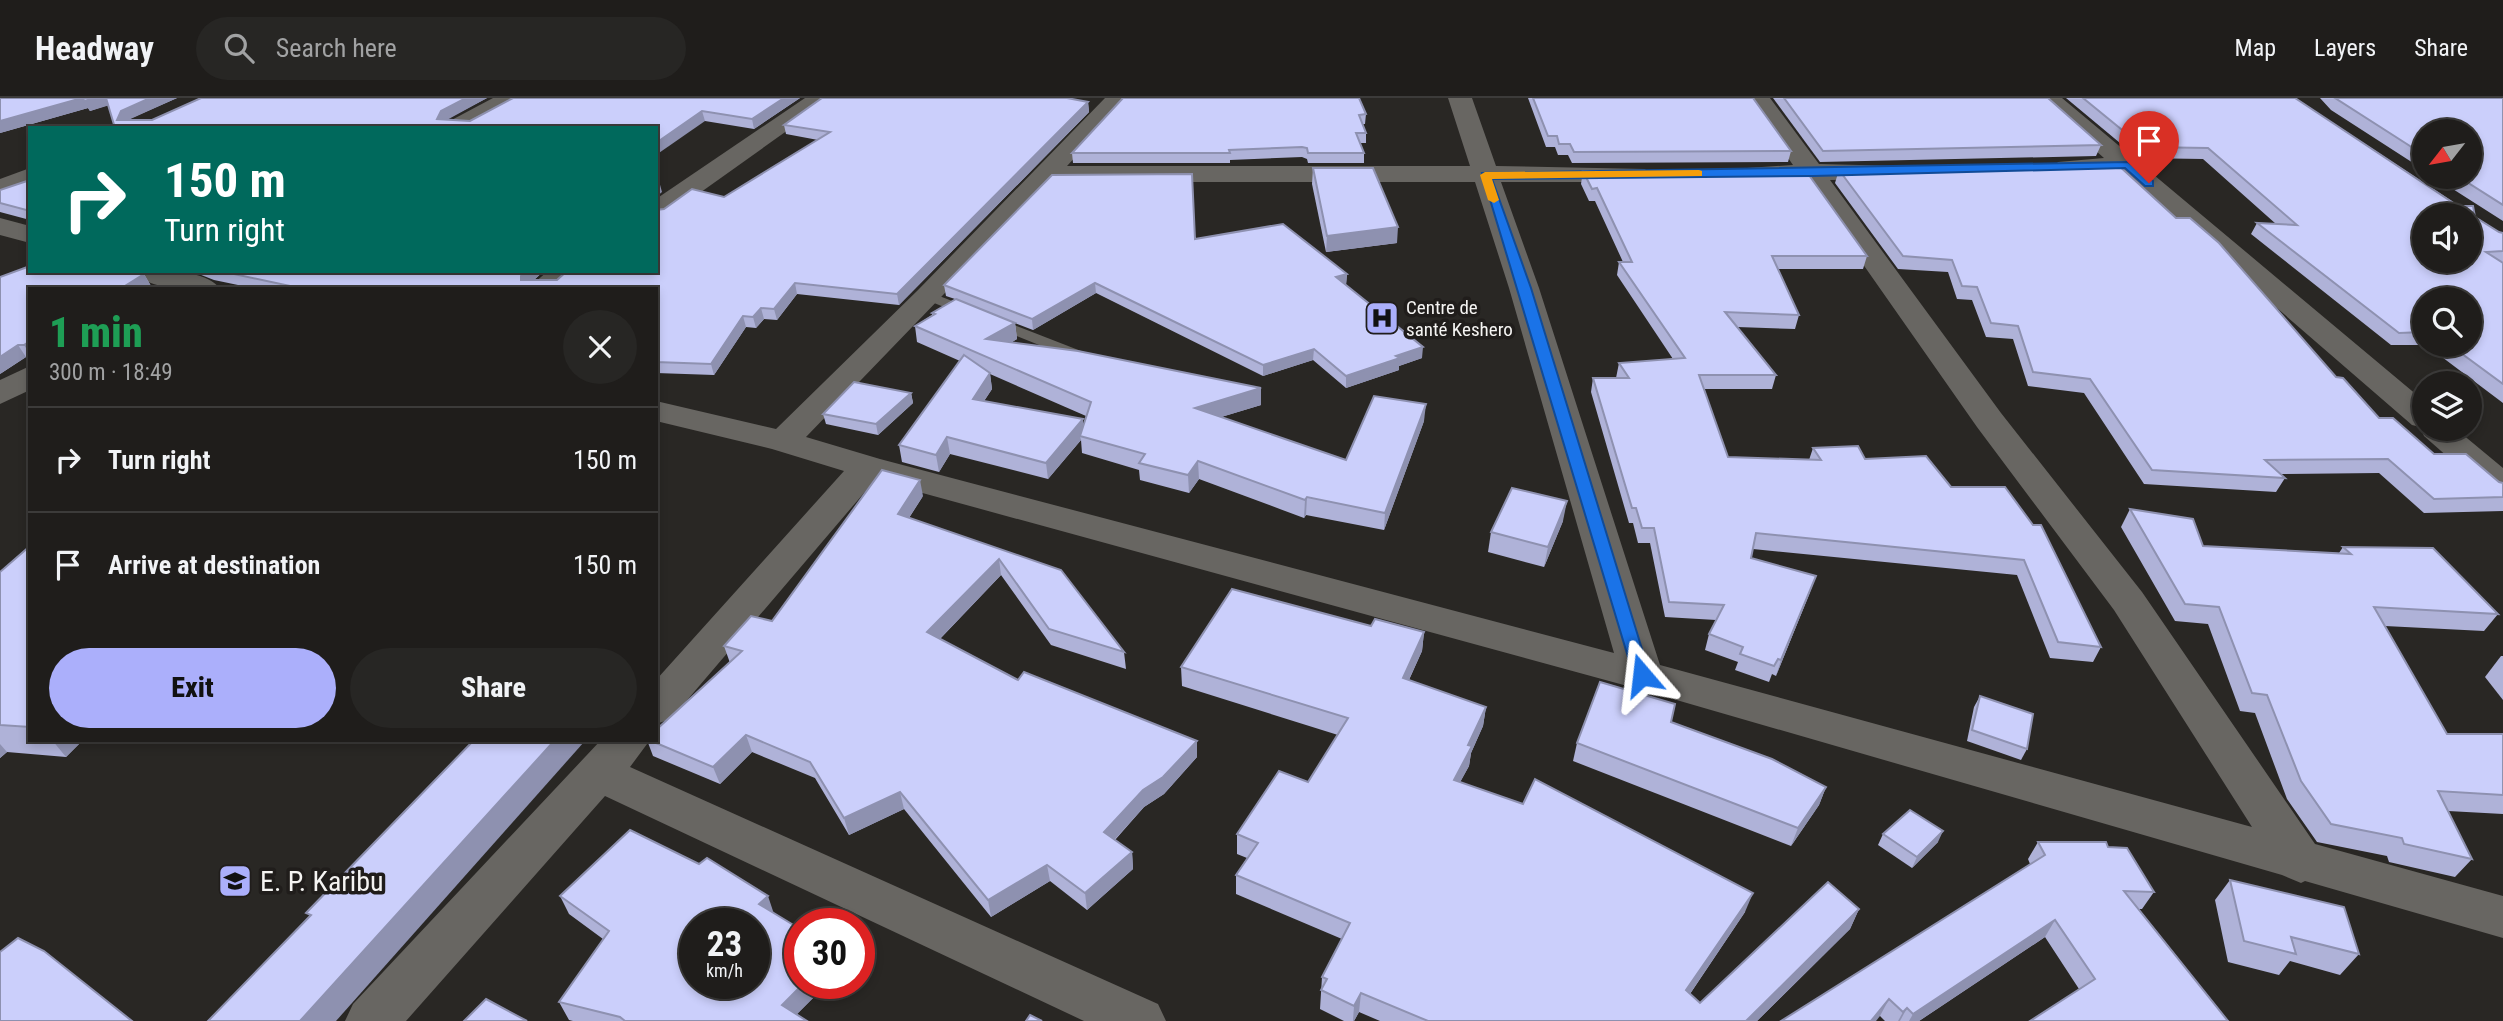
<!DOCTYPE html>
<meta charset="utf-8">
<style>
:root{--surface:#1f1d1b;--page:#272624;--text:#f1f3f6;--muted:#a1a2a3;--line:#3c3b3a;--accent:#abaffb}
body{margin:0;font-family:"Roboto Condensed",sans-serif;background:var(--page);color:var(--text);height:100vh;display:flex;flex-direction:column;font-size:26px;white-space:nowrap}
*{box-sizing:border-box;margin:0}
p{font-size:23px;color:var(--muted)}
.icon{flex:none;width:38px;height:38px;fill:none;stroke:currentColor;stroke-width:2;stroke-linecap:round;stroke-linejoin:round}
.map{position:relative;flex:1;overflow:hidden}
.side{position:absolute;left:28px;top:189px;width:630px;height:455px;display:flex;flex-direction:column;background:var(--surface);border-radius:0px;box-shadow:0 4px 10px #0003,0 0 0 2px var(--line)}
.side>*{flex:none}
.hud{position:absolute;left:28px;top:28px;width:630px;height:147px;border-radius:0px;box-shadow:0 4px 10px #0003,0 0 0 2px var(--line);background:#00695c;color:#fff;overflow:hidden}
.needle{width:46px;rotate:239deg}
.fabs{position:absolute;left:2412px;top:21px;display:grid;gap:14px}
.fabs a{display:grid;place-items:center;width:70px;height:70px;border-radius:50%;background:var(--surface);box-shadow:0 4px 10px #0003,0 0 0 2px var(--line);font-size:35px}
.speed{position:absolute;left:679px;top:810px;display:flex;gap:14px;font-size:35px;font-weight:700;text-align:center}
.speed>*{display:grid;place-content:center;width:91px;height:91px;border-radius:50%;background:var(--surface);box-shadow:0 4px 10px #0003,0 0 0 2px var(--line);line-height:1}
.speed small{font-size:18px;font-weight:400}
.speed .limit{border:10px solid #d22;background:#fff;color:#111}
.pin{position:absolute;display:grid;place-items:center;width:60px;height:60px;color:#fff;margin:-72px -30px;border-radius:50% 50% 50% 0;rotate:-45deg;box-shadow:0 0 7px #0007}
.pin .icon{rotate:45deg}
.me{position:absolute;width:77px;margin:-38px;rotate:343deg;stroke-linejoin:round;filter:drop-shadow(0 0 5px #0008)}
.turn{display:flex;align-items:center;gap:24px;height:147px;padding:0 21px;font-size:32px}
.turn .icon{width:91px;height:91px;stroke-width:2.5}
.turn b{display:block;font-size:49px;line-height:60px}
.round{display:grid;place-items:center;flex:none;width:74px;height:74px;border-radius:37px;background:var(--page)}
.overview{display:flex;align-items:center;justify-content:space-between;height:119px;padding:0 21px}
h1{font-size:42px;font-weight:800;line-height:52px;color:#1e9e55}
.button{display:flex;gap:14px;margin-top:auto;padding:14px 21px}
.button a{flex:1;height:80px;border-radius:42px;background:var(--accent);color:#111;font-size:28px;font-weight:800;line-height:80px;text-align:center}
.button a+a{background:var(--page);color:var(--text)}
ul{padding:0;list-style:none}
li{display:flex;align-items:center;gap:21px;height:105px;padding:0 21px;border-top:2px solid var(--line)}
li div{flex:1}
li b{display:block;font-size:26px}
li em{font-style:normal}
header{display:flex;align-items:center;gap:42px;box-sizing:border-box;height:98px;padding:0 35px;background:var(--surface);border-bottom:2px solid var(--line)}
header strong{font-size:33px}
nav{display:flex;gap:38px;margin-inline-start:auto;font-size:24px}
.search{width:490px;height:63px;background:var(--page);display:flex;align-items:center;gap:18px;box-sizing:border-box;padding:0 24px;border-radius:38px;color:var(--muted);font-size:26px}
.map>svg:first-child{display:block}
.lines{fill:none;stroke-linecap:round;stroke-linejoin:round}
.lane{fill:#686662;fill-rule:evenodd}
.street{fill:#686662;fill-rule:evenodd}
.wall{fill:#afb2d8;fill-rule:evenodd}
.shaded-wall{fill:#8e91b0}
.building{fill:#cbcffb;stroke:#8e91b0;stroke-width:2;fill-rule:evenodd}
.route{fill:#1a73e8;stroke:#114b97;stroke-width:2}
.slow{fill:#f59e0b}
.labels{text-anchor:middle;stroke-width:7;stroke-linejoin:round;paint-order:stroke}
.far-poi-label{font-size:19px;fill:#f5f4f2;stroke:#201d1b;text-anchor:start}
.near-poi-label{font-size:28px;fill:#f5f4f2;stroke:#201d1b;text-anchor:start}
</style>
<header>
<strong>Headway</strong>
<div class="search"><svg class="icon" aria-label="search" viewBox="0 0 24 24"><circle cx="10" cy="10" r="6"/><path d="M15 15l6 6"/></svg>Search here</div>
<nav><a>Map</a><a>Layers</a><a>Share</a></nav>
</header>
<div class="map">
<svg width="2503" height="923" viewBox="0 0 2503 923">
<rect width="100%" height="100%" fill="#292724"/>
<g class="lines">
<path class="lane" d="M929,194L1081,253L1083,256L1081,259H1069L924,201L922,198Z"/>
<g class="street">
<path d="M493,0H523L519,5L474,30H443L446,25Z"/>
<path d="M805,0H833L666,119L656,121V101Z"/>
<path d="M1105,0H1130L1067,68H1470L1448,0H1472L1496,68L1645,71L1649,76L1645,81L1636,84H1501L1539,190L1660,567L2252,729L2114,512L1977,329L1804,82L1747,80L1743,75L1747,70L1793,67L1746,0H1770L1819,66L1900,68L1904,73L1900,78L1891,81L1830,82L2001,315L2142,494L2315,746L2503,798V840L2305,783L2301,785L2282,777L1642,592L875,382L671,621L656,626V582L844,373L772,351L656,323V303L776,331L918,192ZM1052,84H1475L1509,190L1614,555L880,361L806,339Z"/>
<path d="M2036,0H2062L2424,303V331H2456L2503,370V399L2490,396L2424,338L2420,329L2412,327L2121,75L2058,74L2054,69L2058,64L2104,60Z"/>
<path d="M30,70V88L0,99V81Z"/>
<path d="M0,120L30,128V145L0,137Z"/>
<path d="M134,173C156,173 206,170 220,191C197,191 148,194 134,173Z"/>
<path d="M548,173H581L561,191H527Z"/>
<path d="M30,268V292L0,306V282Z"/>
<path d="M601,642H650L630,669L1158,906L1166,923H1084L605,698L406,923H345L353,906Z"/>
</g>
</g>
<g class="wall">
<path d="M0,0H177L127,22H152L201,0H487L447,21L470,23L800,0L754,31L705,23L115,30L108,7L90,13L88,10L0,35Z"/>
<path d="M1123,0L1366,16L1365,26H1363L1366,35V45H1360L1364,55V65H1308L1307,61L1302,59L1230,62V65H1073L1072,55Z"/>
<path d="M1528,0H1753L1791,53L1788,64L1572,65L1568,57H1558L1555,49H1546Z"/>
<path d="M1773,0H2048L2101,47L2096,58L1820,64Z"/>
<path d="M2066,0H2295L2499,134L2503,135V305L2426,247H2469L2424,201V247H2391L2251,136L2257,125L2276,126L2203,61L2138,60Z"/>
<path d="M2320,0H2503V123L2434,79H2469L2424,33V72L2331,12Z"/>
<path d="M1088,4L1089,14L899,207L797,196L777,222L764,221L756,230L746,229L714,277L656,275V191H257L214,182L191,173H544L534,182H557L724,99L818,42L786,36L784,27Z"/>
<path d="M1313,70L1397,145L1326,154L1312,86Z"/>
<path d="M1839,72L2336,279L2379,320L2434,356L2503,385V413L2424,415L2379,375L2280,376L2285,380L2276,394L2144,386L2084,295L2028,288L2013,241L1986,239L1972,202L1957,201L1948,174L1898,171L1835,85Z"/>
<path d="M1583,73L1867,158L1863,171H1778L1799,217L1795,231L1737,229L1776,277L1772,291H1704L1728,359L1809,362L1813,350L1865,361L1951,389H2005L2101,549L2093,564L2050,560L2017,477L1753,451L1751,460L1810,494L1776,578L1772,576L1769,584L1735,572L1738,564L1705,552L1709,536L1716,522L1665,519L1650,445H1638L1633,425H1629L1591,294L1593,280H1616L1619,265L1673,261L1617,177L1619,164H1623L1595,103H1589L1581,86Z"/>
<path d="M30,82V122L0,114V92Z"/>
<path d="M1195,141L1347,176L1346,187L1422,260L1399,268V272L1346,290L1313,262L1263,278L1096,195L1033,232L1015,225L1017,241L1012,244L1261,307L1221,319L1346,362L1424,323L1384,432L1306,417L1304,420L1199,381L1189,395L1140,382L1139,372L1082,355L1081,342L1048,381L950,356L939,374L902,364L899,347L960,263L917,244L915,228L932,217V215L955,201L946,198L944,187ZM990,276L1086,318L1083,328V321L984,303L992,291Z"/>
<path d="M30,168L144,176L151,188L30,191V259H26L0,276Z"/>
<path d="M911,295L913,305L878,337L826,326L823,316Z"/>
<path d="M923,398L909,420L1061,472L1124,554L1126,571L1051,547L1001,477L940,541L1018,582L1197,643V659L1164,696L1144,709L1115,742L1132,754L1133,771L1087,812L1050,783L991,819L904,711L849,737L815,680L752,654L720,686L653,658L647,642H656L730,565L724,548L772,523Z"/>
<path d="M2130,411L2203,448L2339,455L2343,449L2498,516L2484,533L2385,528L2447,636H2503V716L2448,713L2472,761L2455,779L2389,764L2387,758L2317,744L2287,701L2255,615L2240,613L2208,526L2175,523L2121,429Z"/>
<path d="M1563,423L1544,469L1488,454L1491,434Z"/>
<path d="M30,448V642H83L66,659L7,654L0,660V474Z"/>
<path d="M1371,528L1424,534L1422,553L1409,582L1486,609L1483,628L1471,655L1469,668L1460,684L1745,814L1690,896L1700,905L1859,811L1850,831L1757,923H1380L1359,914L1354,923H1344L1320,911L1322,879L1342,841L1236,796V777L1247,760L1237,756V736L1308,684L1338,637L1182,588L1181,569Z"/>
<path d="M2501,558H2503V602L2485,579Z"/>
<path d="M1980,598L2027,651L2021,662L1967,643L1974,609Z"/>
<path d="M1671,624L1826,689L1819,707L1791,748L1573,663L1577,645Z"/>
<path d="M1883,736L1938,744L1912,770L1878,747Z"/>
<path d="M2038,744L2108,749L2154,794L2142,811H2139L2228,923L2079,891L2045,839L1919,923H1885L1880,918L1781,923L2030,766L2028,761Z"/>
<path d="M2230,782L2359,856L2340,877L2290,863L2279,877L2228,864L2215,802Z"/>
<path d="M560,798L774,815L800,886H827L797,916L807,923H573L569,922L559,904L603,841L569,816Z"/>
</g>
<g class="shaded-wall">
<path d="M82,0H106L110,7L90,13L88,10L0,35V23Z"/>
<path d="M150,0H177L126,23L117,22L121,13Z"/>
<path d="M466,0H487L445,23L437,21L441,13Z"/>
<path d="M784,0H800L754,31L752,21Z"/>
<path d="M1088,4L1089,14L899,207L897,196Z"/>
<path d="M702,13L705,23L656,57V45Z"/>
<path d="M659,83L662,94L656,99V86Z"/>
<path d="M1398,129L1397,145L1326,154L1327,138Z"/>
<path d="M527,173H544L525,189L521,182V178Z"/>
<path d="M144,176L151,188L145,191H120Z"/>
<path d="M1347,176L1346,187L1335,190L1336,179Z"/>
<path d="M795,185L797,196L777,222L774,211Z"/>
<path d="M1095,185L1096,195L1033,232L1032,221Z"/>
<path d="M761,210L764,221L756,230L753,219Z"/>
<path d="M743,218L746,229L714,277L711,266Z"/>
<path d="M1015,225L1017,241L988,258L986,241Z"/>
<path d="M30,243V256L24,247Z"/>
<path d="M18,247L26,259L0,276V259Z"/>
<path d="M1423,249L1422,260L1399,268V272L1346,290V278L1396,258Z"/>
<path d="M1314,251L1313,262L1263,278V267Z"/>
<path d="M990,275L992,291L975,317L973,301Z"/>
<path d="M1261,290V307L1195,327V310Z"/>
<path d="M911,295L913,305L878,337L876,326Z"/>
<path d="M1426,306L1424,323L1384,432L1385,415Z"/>
<path d="M1083,321L1084,338H1080L1081,342L1048,381L1046,365Z"/>
<path d="M947,339L950,356L939,374L936,357Z"/>
<path d="M1198,363L1199,381L1189,395L1188,377Z"/>
<path d="M920,382L923,398L901,432L898,416Z"/>
<path d="M1307,399L1306,417L1304,420L1305,402Z"/>
<path d="M1567,403L1563,423L1544,469L1548,449Z"/>
<path d="M999,461L1001,477L930,551L927,534Z"/>
<path d="M1816,478L1810,494L1776,578L1781,562Z"/>
<path d="M1424,534L1422,553L1401,599L1403,580Z"/>
<path d="M1486,609L1483,628L1471,655L1469,668L1451,701L1454,682L1468,647Z"/>
<path d="M746,637L752,654L720,686L713,669Z"/>
<path d="M52,642H83L66,659Z"/>
<path d="M555,642H583L584,644L336,923H300Z"/>
<path d="M1197,643V659L1164,696L1144,709L1106,751L1104,734L1143,692Z"/>
<path d="M0,646L7,654L0,660Z"/>
<path d="M1826,689L1819,707L1791,748L1798,730Z"/>
<path d="M900,694L904,711L849,737L844,720Z"/>
<path d="M1943,733L1938,744L1912,770L1917,759Z"/>
<path d="M1132,754L1133,771L1087,812L1085,795Z"/>
<path d="M1047,767L1050,783L991,819L988,802Z"/>
<path d="M1753,795L1745,814L1679,912L1686,892Z"/>
<path d="M768,798L774,816L759,806Z"/>
<path d="M1859,811L1850,831L1757,923H1746Z"/>
<path d="M2055,822L2045,839L1919,923H1909L1913,916Z"/>
<path d="M803,886H827L790,923L782,907Z"/>
<path d="M1361,895L1359,914L1354,923H1353L1354,908Z"/>
<path d="M1889,901L1880,918L1876,923H1871Z"/>
<path d="M1907,910L1900,923H1898L1903,914Z"/>
</g>
<g class="building">
<path d="M0,0H82L0,23Z"/>
<path d="M83,0H95L84,3Z"/>
<path d="M106,0H150L121,13L117,22H152L201,0H466L441,13L437,21L470,23L513,0H784L752,21L702,13L656,45V30H115Z"/>
<path d="M822,0H1067L1088,4L897,196L795,185L774,211L761,210L753,219L743,218L711,266L656,264V191H304L220,173H527L521,178V182H557L567,173H656V112L664,111L692,91L724,99L830,34L784,27Z"/>
<path d="M1123,0H1359L1366,16L1359,17L1366,35H1356L1364,55H1308L1307,50L1302,49L1229,52L1230,55H1072Z"/>
<path d="M1533,0H1753L1791,53L1574,54L1570,46H1559L1557,38H1548Z"/>
<path d="M1784,0H2048L2101,47L1823,53Z"/>
<path d="M2083,0H2295L2458,108H2473L2475,119L2499,134L2503,135V153L2486,154L2503,165V286L2450,247H2469V201H2424V234L2399,235L2257,125L2297,127L2208,50L2143,49ZM2424,117H2469V163H2424Z"/>
<path d="M2335,0H2503V107L2459,79H2469V33H2424V57Z"/>
<path d="M2117,66L2176,120H2190L2219,145L2336,279L2343,280L2379,320H2393L2434,356H2466L2499,384L2503,385V399L2434,401L2388,361L2265,362L2285,380L2152,372L2090,281L2033,274L2018,228L1991,225L1977,189L1962,188L1952,162L1903,158L1839,72Z"/>
<path d="M1313,70H1373L1398,129L1327,138Z"/>
<path d="M1583,73H1806L1867,158H1772L1799,217L1725,214L1776,277H1699L1728,359L1821,362L1813,350L1858,348L1865,361L1926,358L1951,389H2005L2033,427H2041L2101,549L2058,544L2024,462L1756,435L1751,460L1816,478L1781,562L1778,561L1774,568L1740,556L1743,549L1709,536L1724,507L1669,504L1654,430H1642L1636,410H1632L1593,280H1629L1619,265L1685,260L1619,164H1632L1597,90L1592,91Z"/>
<path d="M1192,76L1195,141L1283,126L1347,176L1336,179L1423,249L1396,258L1400,260L1346,278L1314,251L1263,267L1095,185L1032,221L944,187L1052,77Z"/>
<path d="M30,82V113L0,105V92Z"/>
<path d="M30,168V173H138L144,176L120,191H30V243L24,247H18L0,259V179Z"/>
<path d="M956,201L1015,225L986,241L1078,253L1261,290L1195,310L1346,362L1374,298L1426,306L1385,415L1307,399L1305,402L1198,363L1188,377L1139,365L1145,356L1080,338L1091,304L915,228L935,216L932,215Z"/>
<path d="M964,257L990,275L973,301L1083,321L1046,365L947,339L936,357L899,347Z"/>
<path d="M854,284L911,295L876,326L823,316Z"/>
<path d="M882,372L920,382L898,416L1061,472L1124,554L1049,531L999,461L927,534L1018,582L1024,574L1197,643L1163,679L1143,692L1104,734L1132,754L1085,795L1047,767L988,802L900,694L844,720L810,664L746,637L713,669L649,642H656V632L742,553L724,548L751,518L772,523Z"/>
<path d="M1512,390L1567,403L1548,449L1491,434Z"/>
<path d="M2130,411L2193,421L2203,448L2351,456L2343,449L2433,450L2498,516L2374,509L2447,636H2503V697L2438,693L2472,761L2404,746L2402,740L2331,726L2301,683L2267,597L2252,595L2219,509L2185,506Z"/>
<path d="M30,448V629L0,627V474Z"/>
<path d="M1232,491L1371,528L1375,521L1424,534L1403,580L1486,609L1468,647L1472,648L1454,682L1523,706L1535,681L1753,795L1686,892L1700,905L1828,784L1859,811L1746,923H1428L1361,895L1354,908L1321,892L1327,881L1322,879L1350,825L1236,777L1258,745L1237,736L1279,673L1308,684L1348,620L1181,569Z"/>
<path d="M1600,584L1675,606L1671,624L1772,661L1826,689L1798,730L1577,645Z"/>
<path d="M1980,598L2033,616L2027,651L1972,632Z"/>
<path d="M474,642H555L300,923H208L311,817L306,815Z"/>
<path d="M1910,712L1943,733L1917,759L1883,736Z"/>
<path d="M630,732L699,766L707,760L768,798L759,806L800,831V886H803L782,907L807,923H625L620,919L559,904L609,833L560,798ZM695,826H754V886H695Z"/>
<path d="M2038,744H2106L2108,749L2127,750L2154,794L2124,793L2228,923H2030L2095,881L2055,822L1913,916L1907,910L1903,914L1889,901L1871,923H1781L2045,757Z"/>
<path d="M2230,782L2344,809L2359,856L2291,839L2296,856L2244,843Z"/>
<path d="M18,840L44,853L132,923H0V854Z"/>
<path d="M486,901L527,923H464Z"/>
<path d="M1030,917L1042,923H1026Z"/>
</g>
<path class="route" d="M2128,64L2153,83V88H2145L2125,70L1813,78L1492,81L1531,190L1650,577L1642,583L1635,582L1482,75Z"/>
<path class="slow" d="M1699,72L1702,73V78L1492,81L1499,102L1494,105L1488,102L1480,77L1485,74Z"/>
<defs>
<symbol id="hospital-square" viewBox="-11 -11 22 22"><rect x="-9" y="-9" width="18" height="18" rx="4" fill="#abaffb" stroke="#201d1b"/><path d="M-5-5h3v3.5h4V-5h3V5h-3V1.5h-4V5h-3Z" fill="#111"/></symbol>
<symbol id="school-square" viewBox="-11 -11 22 22"><rect x="-9" y="-9" width="18" height="18" rx="4" fill="#abaffb" stroke="#201d1b"/><path d="M0-5L7-2L0 1L-7-2ZM-4 1L0 2.5L4 1V4Q0 6-4 4Z" fill="#111"/></symbol>
</defs>
<g fill-rule="evenodd">
<use href="#hospital-square" x="1363" y="201" width="38" height="38"/>
<use href="#school-square" x="216" y="764" width="38" height="38"/>
</g>
<g class="labels">
<g class="far-poi-label">
<text x="1406" y="216">Centre de<tspan x="1406" dy="22">santé Keshero</tspan></text>
</g>
<g class="near-poi-label">
<text x="260" y="793">E. P. Karibu</text>
</g>
</g>
</svg>
<div class="fabs">
<a><svg class="needle" viewBox="-14 -14 28 28"><path d="M0-13l5 13h-10z" fill="#e53935"/><path d="M0 13l5-13h-10z" fill="#a1a2a3"/></svg></a>
<a><svg class="icon" aria-label="sound" viewBox="0 0 24 24"><path d="M4 9h4l5-4v14l-5-4H4zM17 9q2 3 0 6"/></svg></a>
<a><svg class="icon" aria-label="search" viewBox="0 0 24 24"><circle cx="10" cy="10" r="6"/><path d="M15 15l6 6"/></svg></a>
<a><svg class="icon" aria-label="layers" viewBox="0 0 24 24"><path d="M12 4l9 5-9 5-9-5zM3 14l9 5 9-5"/></svg></a>
</div>
<div class="speed"><div>23<small>km/h</small></div><div class="limit">30</div></div>
<div class="pin" style="left:2149px;top:85px;background:#d93025"><svg class="icon" aria-label="arrive" viewBox="0 0 24 24"><path d="M6 21V4h12l-3 4 3 4H6"/></svg></div>
<svg class="me" style="left:1642px;top:577px" viewBox="-20 -20 40 40"><path d="M0-17L14 15 0 8-14 15z" fill="#1a73e8" stroke="#fff" stroke-width="4"/></svg>
<div class="hud">
<div class="turn"><svg class="icon" aria-label="right" viewBox="0 0 24 24"><path d="M7 20v-9h11M14 6l5 5-5 5"/></svg><div><b>150 m</b>Turn right</div></div>
</div>
<section class="side">
<div class="overview"><div><h1>1 min</h1><p>300 m · 18:49</p></div><a class="round"><svg class="icon" aria-label="close" viewBox="0 0 24 24"><path d="M6 6l12 12M18 6L6 18"/></svg></a></div>
<ul>
<li><svg class="icon" aria-label="right" viewBox="0 0 24 24"><path d="M7 20v-9h11M14 6l5 5-5 5"/></svg><div><b>Turn right</b></div><em>150 m</em></li>
<li><svg class="icon" aria-label="arrive" viewBox="0 0 24 24"><path d="M6 21V4h12l-3 4 3 4H6"/></svg><div><b>Arrive at destination</b></div><em>150 m</em></li>
</ul>
<div class="button"><a>Exit</a><a>Share</a></div>
</section>
</div>
